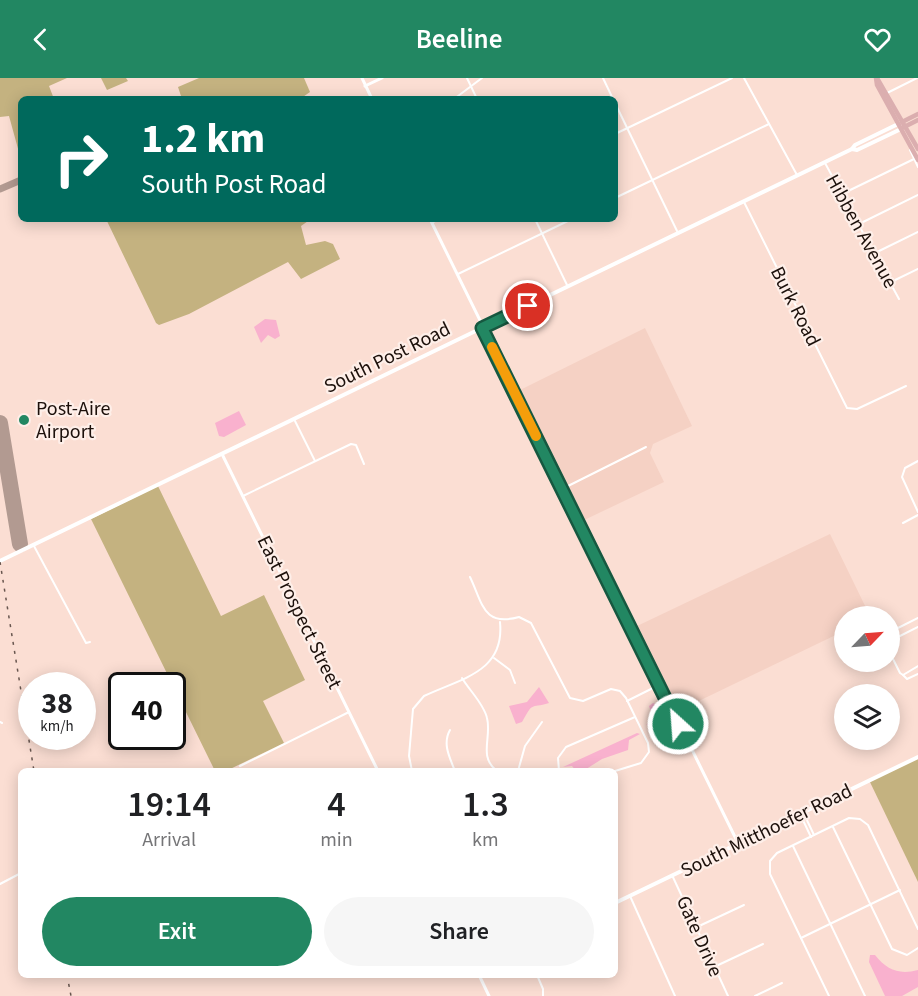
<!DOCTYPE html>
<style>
:root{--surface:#fff;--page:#f6f6f6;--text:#202124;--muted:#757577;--accent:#228762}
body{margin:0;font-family:"Source Sans 3",sans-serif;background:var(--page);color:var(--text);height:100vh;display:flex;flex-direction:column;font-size:22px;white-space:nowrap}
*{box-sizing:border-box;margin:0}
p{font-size:20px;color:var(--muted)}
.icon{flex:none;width:33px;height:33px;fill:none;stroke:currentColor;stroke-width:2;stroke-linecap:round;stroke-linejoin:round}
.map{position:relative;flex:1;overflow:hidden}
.details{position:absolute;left:18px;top:690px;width:600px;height:210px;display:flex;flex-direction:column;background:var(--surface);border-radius:9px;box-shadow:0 3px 15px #0003}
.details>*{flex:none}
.guide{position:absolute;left:18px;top:18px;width:600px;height:126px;border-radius:9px;box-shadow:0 3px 15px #0003;background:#00695c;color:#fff;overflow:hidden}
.needle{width:39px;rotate:65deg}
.buttons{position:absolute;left:834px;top:528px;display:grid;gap:12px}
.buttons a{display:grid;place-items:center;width:66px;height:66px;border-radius:50%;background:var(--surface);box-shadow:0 3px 15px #0003;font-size:30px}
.speed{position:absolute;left:18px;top:594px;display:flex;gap:12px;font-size:30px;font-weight:700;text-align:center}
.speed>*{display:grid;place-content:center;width:78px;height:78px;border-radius:50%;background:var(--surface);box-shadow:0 3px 15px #0003;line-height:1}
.speed small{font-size:15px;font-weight:400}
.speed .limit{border:3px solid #111;border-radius:9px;background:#fff;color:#111}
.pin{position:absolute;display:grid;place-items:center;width:51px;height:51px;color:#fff;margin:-26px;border:3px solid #fff;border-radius:50%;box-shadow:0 2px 6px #0007}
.me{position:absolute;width:66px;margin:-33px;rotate:334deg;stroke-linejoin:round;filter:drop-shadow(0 0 4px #0008)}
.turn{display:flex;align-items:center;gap:21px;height:126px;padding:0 24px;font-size:27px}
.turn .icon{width:78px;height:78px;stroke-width:2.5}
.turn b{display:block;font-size:42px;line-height:51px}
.eta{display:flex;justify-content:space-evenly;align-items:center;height:102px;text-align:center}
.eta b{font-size:36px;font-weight:600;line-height:42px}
.cta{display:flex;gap:12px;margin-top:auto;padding:12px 24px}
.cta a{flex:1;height:69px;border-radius:36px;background:var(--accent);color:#fff;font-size:24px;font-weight:600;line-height:69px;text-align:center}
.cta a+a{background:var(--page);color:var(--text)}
header{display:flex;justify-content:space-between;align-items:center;height:78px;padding:0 24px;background:var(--accent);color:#fff;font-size:27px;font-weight:600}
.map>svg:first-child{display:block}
.built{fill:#f5d1c4}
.green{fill:#c4b280}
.water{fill:#f9b1ce}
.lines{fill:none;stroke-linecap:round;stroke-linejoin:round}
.taxiway{stroke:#b29a91;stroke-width:7}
.runway{stroke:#b29a91;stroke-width:16}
.minor{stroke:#fff;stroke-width:2}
.tertiary{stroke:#fff;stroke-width:3}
.secondary{stroke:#fff;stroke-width:4}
.primary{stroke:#dbaeaf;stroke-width:4.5}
.rail{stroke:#68564f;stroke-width:1.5;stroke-dasharray:3 6;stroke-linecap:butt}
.route-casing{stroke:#165840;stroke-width:15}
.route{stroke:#228762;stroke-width:10}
.slow{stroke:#f59e0b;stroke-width:10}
.poi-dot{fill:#228762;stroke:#feefe9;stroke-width:2}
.labels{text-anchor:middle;stroke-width:4.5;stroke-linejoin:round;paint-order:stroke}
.street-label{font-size:20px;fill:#1c100b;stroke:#feefe9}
.poi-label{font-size:20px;fill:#1c100b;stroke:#feefe9;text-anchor:start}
</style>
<header><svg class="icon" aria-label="back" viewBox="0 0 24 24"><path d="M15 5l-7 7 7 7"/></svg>Beeline<svg class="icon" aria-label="heart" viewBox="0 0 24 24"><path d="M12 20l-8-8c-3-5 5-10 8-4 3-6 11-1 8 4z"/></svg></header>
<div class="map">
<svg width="918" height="918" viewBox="0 0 918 918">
<rect width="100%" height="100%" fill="#fbded3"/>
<g class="built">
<path d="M645,250L692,348L653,366L650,375L664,404L580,444L518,313Z"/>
<path d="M830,456L870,538H844V553L676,634L635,549Z"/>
</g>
<g class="green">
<path d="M0,0H67L49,8L54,21H21L20,78L9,38L0,39Z"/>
<path d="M101,0H126L128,3L107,12Z"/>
<path d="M199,0H304L310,14L300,21H182L178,9Z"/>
<path d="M106,141H311L301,148L306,167L325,163L333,166L340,181L301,201L288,184L189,236L159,247L156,245Z"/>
<path d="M158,408L221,538L264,517L305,602L263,623L284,665L226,693H215L91,441Z"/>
<path d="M918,679V804L869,702Z"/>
</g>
<g class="water">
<path d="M265,241L276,242L280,258L275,261L268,257L261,265L254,249Z"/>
<path d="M239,333L246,347L224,359L219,358L215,345Z"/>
<path d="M539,609L549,625C529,631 534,623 522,644L516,646L509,628L527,624Z"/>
<path d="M653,625L659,628C665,638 674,651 667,662L658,646L646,647L654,642L649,628Z"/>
<path d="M637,655L640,656L629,662L628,672L602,681L583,693H576L572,688L563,689Z"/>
<path d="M870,877H875C887,892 899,897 918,892V909L902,918H885L869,884Z"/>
</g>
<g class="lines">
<path class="taxiway" d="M0,111L21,102"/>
<path class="runway" d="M0,345L20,466"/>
<g class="minor">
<path d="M467,0L477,21"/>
<path d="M603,0L613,21"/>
<path d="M744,0L797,97"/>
<path d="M887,15L917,0"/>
<path d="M454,21L482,0"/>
<path d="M615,25L678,155"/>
<path d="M615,56L732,0"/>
<path d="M910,72L918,89"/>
<path d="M825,85L899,221"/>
<path d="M842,116L914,81"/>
<path d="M615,120L769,46"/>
<path d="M744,124L847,330L857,331L906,308"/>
<path d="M535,141L568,209"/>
<path d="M432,145L439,141"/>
<path d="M859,146L918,117"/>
<path d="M875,175L918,154"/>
<path d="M458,196L572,141"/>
<path d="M891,204L918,191"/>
<path d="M294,341L315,383"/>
<path d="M918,383L905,390L902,399L918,434"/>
<path d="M562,411L646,369"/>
<path d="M243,418L351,366L356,367L364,386"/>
<path d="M903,445L918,437"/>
<path d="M34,468L86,565L90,564"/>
<path d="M470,499C483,526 483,549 519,539L531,545L570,620L583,623L611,611L620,613L626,620L648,665L649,674L641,685L615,693"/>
<path d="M890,554L918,540"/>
<path d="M890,563L918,549"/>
<path d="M890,575L900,595L903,597"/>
<path d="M494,580L510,592L515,605"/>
<path d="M918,588L903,597L907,601L918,596"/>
<path d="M462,600C469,612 484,626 487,640C492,659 478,679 497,693"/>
<path d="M627,623L659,607"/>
<path d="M0,644L2,645"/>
<path d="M450,652C442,666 450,680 455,693"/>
<path d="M240,688L349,634"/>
<path d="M412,693L409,678L413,631L424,618C462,600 505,594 500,544"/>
<path d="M518,693L525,668L542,644"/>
<path d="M559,693L558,680L566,669L635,639"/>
<path d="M800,736L811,759"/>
<path d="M804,736L814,757"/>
<path d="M833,749L892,871L907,877L918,870"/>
<path d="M793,768L865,918"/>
<path d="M672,797L728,918"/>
<path d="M0,806L21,795"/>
<path d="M630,818L675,918"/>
<path d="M697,849L744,827"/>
<path d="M801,860L900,812"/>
<path d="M714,889L763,866"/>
<path d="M537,897L543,911V918"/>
<path d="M755,918L782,905"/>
<path d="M829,918L770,796V783L777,775L849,740L860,741L868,747L918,851"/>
</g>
<g class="tertiary">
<path d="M362,0L372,21"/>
<path d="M365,8L382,0"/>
<path d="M430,141L738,765"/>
<path d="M222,376L378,693"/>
<path d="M479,897L489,918"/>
</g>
<g class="secondary">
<path d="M852,71L855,67L898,46"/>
<path d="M0,483L852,71L857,72L901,51"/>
<path d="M615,825L918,679"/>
</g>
<g class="primary">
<path d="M876,0L877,7L918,82"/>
<path d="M877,0L918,71"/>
<path d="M902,44L918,36"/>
<path d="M904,49L918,42"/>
</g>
<g class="rail">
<path d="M0,484L34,693"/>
<path d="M67,897L71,918"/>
</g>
</g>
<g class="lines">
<defs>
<path id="route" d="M528,228L482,250L678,646"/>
</defs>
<use href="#route" class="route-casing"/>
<use href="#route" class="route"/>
<path class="slow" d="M492,269L536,358"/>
</g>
<circle class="poi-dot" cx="24" cy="342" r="6"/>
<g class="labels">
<g class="street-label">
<text transform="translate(862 153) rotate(61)" y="7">Hibben Avenue</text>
<text transform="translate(796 228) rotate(63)" y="7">Burk Road</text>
<text transform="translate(387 279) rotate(-26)" y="7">South Post Road</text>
<text transform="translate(300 534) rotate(64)" y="7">East Prospect Street</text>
<text transform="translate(766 752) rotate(-26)" y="7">South Mitthoefer Road</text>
<text transform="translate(700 858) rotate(66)" y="7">Gate Drive</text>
</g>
<g class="poi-label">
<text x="36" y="337">Post-Aire<tspan x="36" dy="23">Airport</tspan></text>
</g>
</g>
</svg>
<div class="buttons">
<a><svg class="needle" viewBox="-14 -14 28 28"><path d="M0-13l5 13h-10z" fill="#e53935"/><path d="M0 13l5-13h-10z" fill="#757577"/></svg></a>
<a><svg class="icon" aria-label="layers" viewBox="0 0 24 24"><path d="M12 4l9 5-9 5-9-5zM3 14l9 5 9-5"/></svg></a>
</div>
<div class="speed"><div>38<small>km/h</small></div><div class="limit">40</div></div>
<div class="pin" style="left:528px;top:228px;background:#d93025"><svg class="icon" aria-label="arrive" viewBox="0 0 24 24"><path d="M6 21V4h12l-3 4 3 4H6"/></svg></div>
<svg class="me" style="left:678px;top:646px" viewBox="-20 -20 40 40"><circle r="17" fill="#228762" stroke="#fff" stroke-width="3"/><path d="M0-11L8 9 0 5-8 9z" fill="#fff"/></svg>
<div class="guide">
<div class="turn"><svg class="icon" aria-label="right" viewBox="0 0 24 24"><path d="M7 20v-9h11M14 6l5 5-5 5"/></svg><div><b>1.2 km</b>South Post Road</div></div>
</div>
<section class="details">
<div class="eta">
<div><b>19:14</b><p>Arrival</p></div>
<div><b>4</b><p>min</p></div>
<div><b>1.3</b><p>km</p></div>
</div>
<div class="cta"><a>Exit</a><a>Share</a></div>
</section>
</div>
